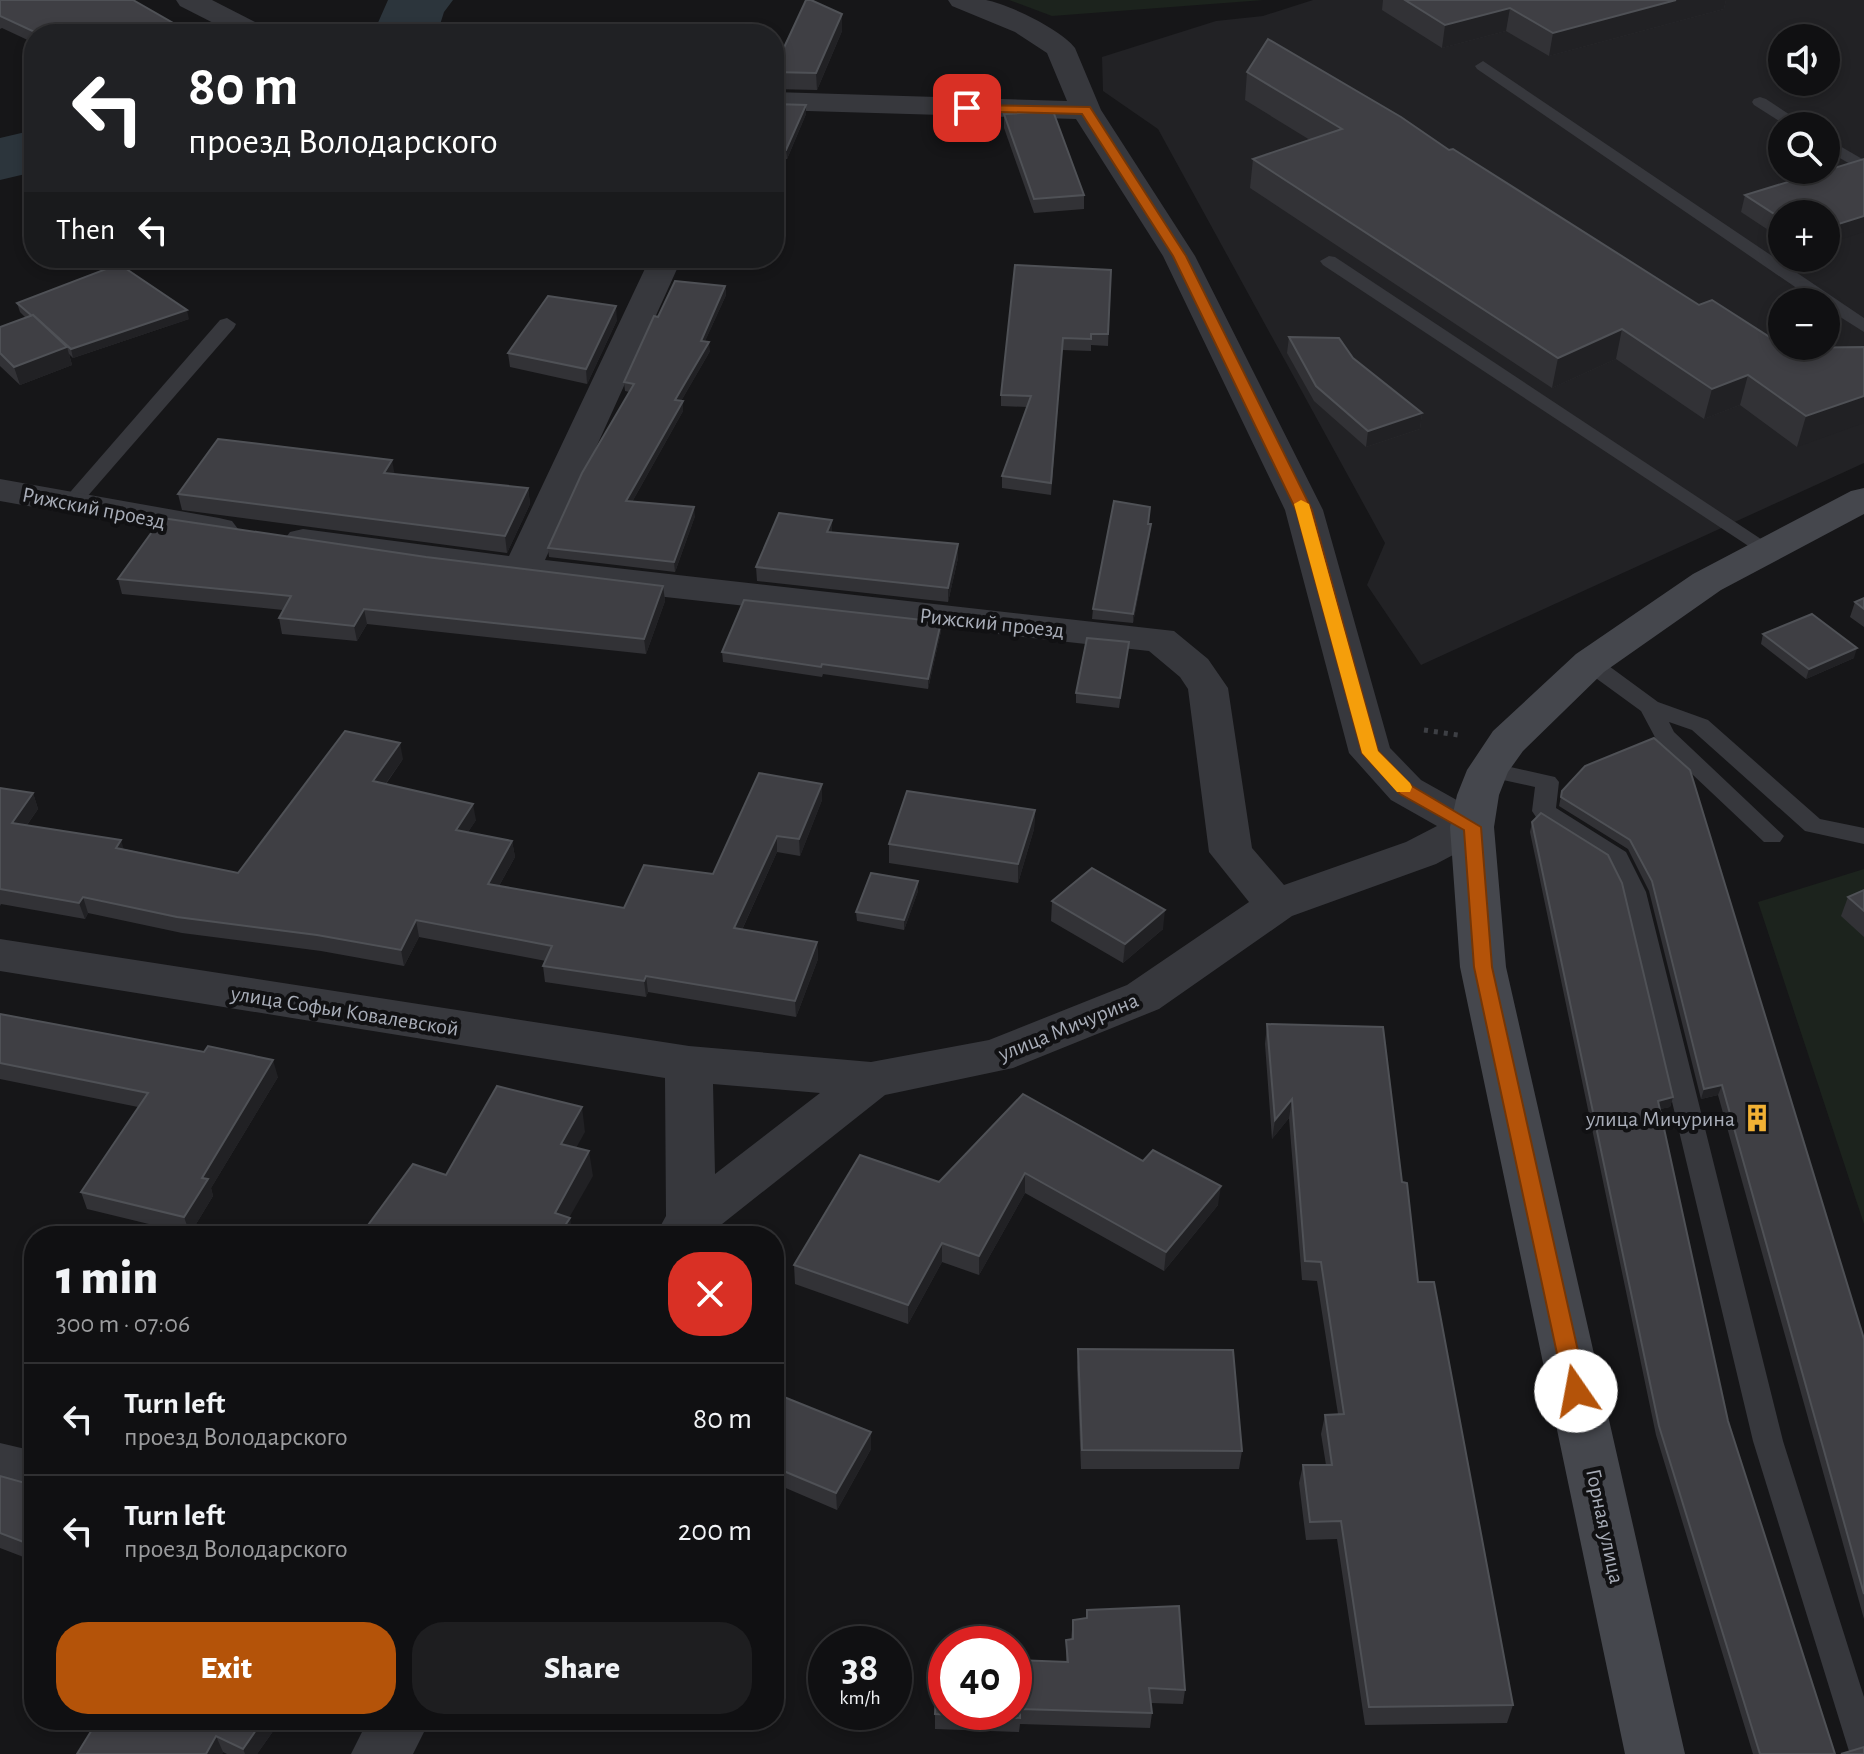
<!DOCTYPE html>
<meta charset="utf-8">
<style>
:root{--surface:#101012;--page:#1e1e20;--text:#f1f3f6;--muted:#9c9d9f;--line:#303032;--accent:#b45309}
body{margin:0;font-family:"Alegreya Sans",sans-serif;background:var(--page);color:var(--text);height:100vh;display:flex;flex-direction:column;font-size:30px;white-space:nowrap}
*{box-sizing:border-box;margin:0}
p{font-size:26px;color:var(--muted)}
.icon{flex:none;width:44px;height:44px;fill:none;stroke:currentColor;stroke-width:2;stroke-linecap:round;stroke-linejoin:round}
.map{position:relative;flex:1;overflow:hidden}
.side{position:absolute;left:24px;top:1226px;width:760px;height:504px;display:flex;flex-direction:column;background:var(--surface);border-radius:32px;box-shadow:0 4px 12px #0003,0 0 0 2px var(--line)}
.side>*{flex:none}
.top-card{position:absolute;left:24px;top:24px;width:760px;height:244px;border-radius:32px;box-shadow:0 4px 12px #0003,0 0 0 2px var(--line);background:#202124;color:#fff;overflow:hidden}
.controls{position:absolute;left:1768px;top:24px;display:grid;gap:16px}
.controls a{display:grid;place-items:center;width:72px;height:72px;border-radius:50%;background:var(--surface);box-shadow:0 4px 12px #0003,0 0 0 2px var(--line);font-size:40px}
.speed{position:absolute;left:808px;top:1626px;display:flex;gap:16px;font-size:40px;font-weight:700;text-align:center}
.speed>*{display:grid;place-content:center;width:104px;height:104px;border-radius:50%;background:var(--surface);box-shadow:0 4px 12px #0003,0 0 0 2px var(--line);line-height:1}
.speed small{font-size:20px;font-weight:400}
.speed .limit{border:12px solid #d22;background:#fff;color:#111}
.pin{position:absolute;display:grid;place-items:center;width:68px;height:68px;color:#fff;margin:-34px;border-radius:16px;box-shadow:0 4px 12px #0006}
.me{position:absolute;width:88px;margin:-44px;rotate:348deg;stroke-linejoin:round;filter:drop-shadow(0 0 6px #0008)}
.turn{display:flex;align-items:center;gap:28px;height:168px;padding:0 32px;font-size:36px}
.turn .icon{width:104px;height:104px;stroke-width:2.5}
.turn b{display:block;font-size:56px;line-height:68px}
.then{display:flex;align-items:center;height:76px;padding:0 32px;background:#0003;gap:16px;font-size:30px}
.round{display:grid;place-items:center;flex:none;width:84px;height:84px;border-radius:32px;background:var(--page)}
.overview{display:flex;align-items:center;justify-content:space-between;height:136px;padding:0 32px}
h1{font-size:48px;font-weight:800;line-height:60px}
.cta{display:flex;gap:16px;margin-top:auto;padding:16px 32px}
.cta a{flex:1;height:92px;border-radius:32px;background:var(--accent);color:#fff;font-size:32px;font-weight:800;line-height:92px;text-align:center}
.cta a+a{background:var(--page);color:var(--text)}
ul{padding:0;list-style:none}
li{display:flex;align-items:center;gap:24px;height:112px;padding:0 32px;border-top:2px solid var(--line)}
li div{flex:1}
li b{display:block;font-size:30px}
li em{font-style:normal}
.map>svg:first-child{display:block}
.built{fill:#222225;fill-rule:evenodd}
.green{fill:#1c231d}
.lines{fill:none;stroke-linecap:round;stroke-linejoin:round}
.river{fill:#2c353c;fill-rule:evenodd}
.path{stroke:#3d3f44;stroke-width:5;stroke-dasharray:4 6;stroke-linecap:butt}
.lane{fill:#37383d;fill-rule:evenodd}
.street{fill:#37383d;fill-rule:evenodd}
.secondary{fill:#45474d;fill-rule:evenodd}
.wall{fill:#323236}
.shaded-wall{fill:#212124}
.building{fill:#3f3f44;stroke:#4f5156;stroke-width:2}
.route{fill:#b45309;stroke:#753606;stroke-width:2}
.slow{fill:#f59e0b}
.labels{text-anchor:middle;stroke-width:8;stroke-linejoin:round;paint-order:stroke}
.street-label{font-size:22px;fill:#a8adb8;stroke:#111113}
.poi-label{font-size:22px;fill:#a8adb8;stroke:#111113;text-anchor:end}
</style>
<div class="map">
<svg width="1864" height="1754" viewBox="0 0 1864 1754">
<rect width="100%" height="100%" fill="#161618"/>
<path class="built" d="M1313,0H1864V463L1421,665L1367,585L1385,543L1158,129L1103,91L1102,57L1216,21L1263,16ZM1782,38H1826V82H1782ZM1782,126H1826V170H1782ZM1782,214H1826V258H1782ZM1782,302H1826V346H1782Z"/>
<g class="green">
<path d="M1009,0H1264L1052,16Z"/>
<path d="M1864,869V1224L1758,902Z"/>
</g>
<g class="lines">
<g class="river">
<path d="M388,0H453L444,12L437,34H373Z"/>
<path d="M34,130V172L0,180V138Z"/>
</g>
<path class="path" d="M1424,730L1458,735"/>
<g class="lane">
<path d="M1483,61L1864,318V332L1826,308V302H1817L1477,69L1475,66Z"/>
<path d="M1760,97L1766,99L1807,126H1787L1754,105L1752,102L1754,99Z"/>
<path d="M1826,138L1864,160V172L1826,150Z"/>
<path d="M1329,256L1335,257L1776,549L1773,553H1759L1323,265L1320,261Z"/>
<path d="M227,318L236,324L234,328L79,506H65L62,502L65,498L220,320Z"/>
<path d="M1590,656L1598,658L1658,702L1708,720L1820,819L1864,828V844L1805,831L1692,730L1669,722L1674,732L1784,836L1780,842H1764L1657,741L1641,711L1582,668L1579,663L1582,658Z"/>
<path d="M1488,762L1555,777L1559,782L1556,808L1626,852L1646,892L1783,1441L1864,1697V1754H1850L1848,1748L1753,1441L1622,892L1608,863L1536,817L1532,811L1535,787L1480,775L1477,770L1480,765Z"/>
</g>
<g class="street">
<path d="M176,0H212L259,24L263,30L261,34H235L180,6Z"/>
<path d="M948,0C960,0 974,0 986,0C1008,4 1062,30 1075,48L1101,110L1195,256L1323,510L1390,748L1421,780L1487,817L1494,827L1487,837L1436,864L1292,916L1159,1009L1013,1068L885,1095L707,1236H655L666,1216L665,1078L0,971V939L689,1046L871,1062L989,1040L1127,985L1249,902L1209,852L1188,689L1180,677L1149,651L522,581L290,548L284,540L290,532L303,529L509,556L650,258H682L545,560L1174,631L1208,659L1228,688L1252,848L1284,885L1406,842L1437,826L1391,800L1349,753L1285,510L1163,256L1076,119L774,110V92L1067,101L1047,53L1015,32L952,6ZM713,1084L820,1093L715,1174Z"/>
<path d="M0,479L219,518L232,521L238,529L232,537L219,540L0,501Z"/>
<path d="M0,1443L34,1451V1499L0,1489Z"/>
<path d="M368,1720H430L413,1754H351Z"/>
</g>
<path class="secondary" d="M1864,488V514L1721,590L1604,672L1523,751L1508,772L1499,795L1494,827L1506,967L1685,1754H1625L1460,967L1450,827L1457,795L1467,770L1493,731L1576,654L1693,574L1851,491Z"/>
</g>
<g class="wall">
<path d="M0,0L187,31L188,34H34V43L2,28L0,29Z"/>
<path d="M1383,0H1726L1724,9L1549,56L1506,31L1442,48L1382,10Z"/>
<path d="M842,14V31L817,90L774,89V69Z"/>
<path d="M1247,72L1449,150L1699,305L1788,348L1864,347L1797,447L1740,405L1704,419L1616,359L1552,388L1250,188L1253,159L1310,140L1245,100Z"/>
<path d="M774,104L806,114L787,159L774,158Z"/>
<path d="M1004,114L1084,195V209L1034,213L1004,128Z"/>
<path d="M1745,195L1782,214V239L1741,212Z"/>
<path d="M1111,270L1108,346L1091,345V351L1062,350L1051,495L1002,488V476L1027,407L1001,406V395Z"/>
<path d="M725,286L726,295L705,341L710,351L681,401H683V411L632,502L695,516L675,572L549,557L548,548L630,392L625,391L624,382L658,317Z"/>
<path d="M17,303L189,319L73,358L69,354L72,365L20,385L0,366V327L26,318L20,312Z"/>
<path d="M617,320L587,384L510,367L508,353Z"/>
<path d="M1289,337L1353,358L1422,413L1420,429L1366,447L1314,401L1287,353Z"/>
<path d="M394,474L528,488L530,504L507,553L182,510L178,494Z"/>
<path d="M832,520V532L958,558L948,602L757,581L756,567Z"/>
<path d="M1148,524L1150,534L1133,623L1092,619L1093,609Z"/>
<path d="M426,557L663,586L665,601L646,654L367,624L357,641L282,634L279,618L283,610L122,594L118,579Z"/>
<path d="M1864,598V627L1850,617L1855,602Z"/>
<path d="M941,631L928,689L823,674L822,677L723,662L722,652Z"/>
<path d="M1763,634L1854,658L1806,679L1761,644Z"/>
<path d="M1129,642L1119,708L1076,703V693Z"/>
<path d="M1654,738L1864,1339V1619L1718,1095L1701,1099L1649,891L1628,849L1559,806L1562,791Z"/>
<path d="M403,759L386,784L476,820L468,832L512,841L515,857L499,886L624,908L713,874L822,784V800L800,856L777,852L742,930L817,942L818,959L796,1017L648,992L646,997L545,982L543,966L546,961L419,937L404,966L321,951L182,933L88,913L85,919L1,904L0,906V788L33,793L38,809L27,825L124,849L238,873Z"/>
<path d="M1035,810L1034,829L1018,883L889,863V844Z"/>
<path d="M1532,822L1673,1097L1670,1107L1660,1109L1728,1421L1835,1754H1753L1656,1435L1530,832Z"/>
<path d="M918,881V891L904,930L857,921L856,912Z"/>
<path d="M1864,890V937L1841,916L1848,897Z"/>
<path d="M1052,901L1163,929L1123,963L1051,921Z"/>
<path d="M0,1014L278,1077L211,1188L213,1196L190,1234L87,1209L81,1192L138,1107L0,1079Z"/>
<path d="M1267,1024L1402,1182L1418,1282L1513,1705L1507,1723L1365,1725L1337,1539L1306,1540L1299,1483L1303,1465H1326L1321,1434L1325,1415L1338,1414L1317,1281L1302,1280L1289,1118L1272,1139L1265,1044Z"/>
<path d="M1023,1094L1218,1205L1164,1271L1025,1193L979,1275L942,1262L908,1324L795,1284L794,1265L939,1182Z"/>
<path d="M34,1345V1382H32L24,1363Z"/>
<path d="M1078,1349L1242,1451L1239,1469H1081L1077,1368Z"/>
<path d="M774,1393L871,1432V1449L837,1510L774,1483Z"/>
<path d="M34,1473V1561L0,1548V1476L25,1483Z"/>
<path d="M1073,1620L1185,1690L1183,1704L1151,1703L1152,1713L1150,1728L1020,1724L1019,1732L935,1729V1714L1066,1662V1640L1071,1639Z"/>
<path d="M98,1720H281L257,1754H227L223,1752L222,1754H77Z"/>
</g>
<g class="shaded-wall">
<path d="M1676,0H1726L1724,9L1549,56L1553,33Z"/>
<path d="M1510,8L1506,31L1442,48L1445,25Z"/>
<path d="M842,14V31L817,90L816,73Z"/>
<path d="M806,105V114L787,159L786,150Z"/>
<path d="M1864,216V232L1826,244V228Z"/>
<path d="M725,286L726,295L701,350V341Z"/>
<path d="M616,306L617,320L587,384L586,369Z"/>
<path d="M187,310L189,319L73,358L71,349Z"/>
<path d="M1622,329L1616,359L1552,388L1558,358Z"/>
<path d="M709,342L710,351L676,410L675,400Z"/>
<path d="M67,347L72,365L20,385L14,367Z"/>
<path d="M1748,375L1740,405L1704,419L1712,389Z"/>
<path d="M1864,396V423L1797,447L1806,416Z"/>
<path d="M683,401V411L627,511L626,501Z"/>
<path d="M1422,413L1420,429L1366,447L1368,431Z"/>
<path d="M392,460L395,476L384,473Z"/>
<path d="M528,488L530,504L507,553L505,536Z"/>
<path d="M694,507L695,516L675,572L674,562Z"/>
<path d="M832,520V534L827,532Z"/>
<path d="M1151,524L1150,534L1133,623V614Z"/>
<path d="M958,544V558L948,602V588Z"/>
<path d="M663,586L665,601L646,654L644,639Z"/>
<path d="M364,609L367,624L357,641L354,626Z"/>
<path d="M941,622V631L928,689V679Z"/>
<path d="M1857,648L1854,658L1806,679L1809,669Z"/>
<path d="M400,743L403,759L376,797L373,781Z"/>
<path d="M822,784V800L800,856L799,839Z"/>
<path d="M33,793L38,809L17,839L12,823Z"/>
<path d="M473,804L476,820L459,846L456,830Z"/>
<path d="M1035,810L1034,829L1018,883V864Z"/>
<path d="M777,836V852L735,945L734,928Z"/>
<path d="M121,840L126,857L116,848Z"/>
<path d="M512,841L515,857L491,900L488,884Z"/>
<path d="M918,881V891L904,930V920Z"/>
<path d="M83,897L88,913L85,919L79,903Z"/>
<path d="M1165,910L1163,929L1123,963L1125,944Z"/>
<path d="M416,920L419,937L404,966L401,950Z"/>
<path d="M817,942L818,959L796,1017L795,1001Z"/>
<path d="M646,976L648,992L646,997L644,981Z"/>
<path d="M273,1060L278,1077L211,1188L213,1196L190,1234L184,1217L202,1178Z"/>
<path d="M1722,1085L1718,1095L1701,1099L1704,1089Z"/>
<path d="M1673,1097L1670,1107L1655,1110L1658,1101Z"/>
<path d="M1292,1099L1289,1118L1272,1139L1275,1120Z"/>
<path d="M582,1107L585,1132L565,1168L561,1144Z"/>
<path d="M589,1151L593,1176L565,1225L570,1218L573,1236H558L555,1213Z"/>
<path d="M1025,1173V1193L979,1275V1256Z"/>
<path d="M1221,1186L1218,1205L1164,1271L1166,1252Z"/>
<path d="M942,1243V1262L908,1324V1305Z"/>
<path d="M871,1432V1449L837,1510L836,1493Z"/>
<path d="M263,1720H281L257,1754H245L243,1749Z"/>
<path d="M216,1736L223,1752L222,1754H206Z"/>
</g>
<g class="building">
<path d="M0,0H133L187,31L181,34H39L0,16Z"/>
<path d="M806,0H811L842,14L816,73L774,72V69Z"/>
<path d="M1405,0H1676L1553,33L1510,8L1445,25Z"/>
<path d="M1268,39L1401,117L1449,150L1453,149L1699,305L1712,300L1782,345V346L1788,348L1864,347V396L1806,416L1748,375L1712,389L1622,329L1558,358L1253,159L1342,129L1247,72Z"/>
<path d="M774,104L806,105L786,150L774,149Z"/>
<path d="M1053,111L1084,195L1034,199L1004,114Z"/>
<path d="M1864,159V216L1826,228V214H1782V219L1745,195Z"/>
<path d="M119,264L187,310L71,349L33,315L32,316L17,303Z"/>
<path d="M1015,265L1111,270L1108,334H1091V339L1063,338L1051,483L1002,476L1031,396L1001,395Z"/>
<path d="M675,281L725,286L701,341L709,342L675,400L683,401L626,501L694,507L674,562L548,548L582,473L634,384L624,382L654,316L658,317Z"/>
<path d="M548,296L616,306L586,369L508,353Z"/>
<path d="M33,315L67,347L14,367L0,353V327Z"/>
<path d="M1289,337L1339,338L1353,358L1422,413L1368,431L1316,386Z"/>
<path d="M218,439L392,460L384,473L528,488L505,536L178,494Z"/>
<path d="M1114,501L1150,507L1148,524H1151L1133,614L1093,609Z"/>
<path d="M779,513L832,520L827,532L958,544L948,588L756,567Z"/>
<path d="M162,518L426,557L663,586L644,639L364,609L354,626L279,618L291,596L118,579Z"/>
<path d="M1864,598V609L1855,602Z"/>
<path d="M744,600L941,622L928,679L822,664L821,667L722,652Z"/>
<path d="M1812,614L1857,648L1809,669L1763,634Z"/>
<path d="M1087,638L1129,642L1120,698L1076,693Z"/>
<path d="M345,731L400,743L373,781L473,804L456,830L512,841L488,884L624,908L644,865L713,874L759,773L822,784L799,839L777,836L734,928L817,942L795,1001L646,976L644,981L543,966L552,946L416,920L401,950L317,935L177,917L83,897L79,903L0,889V788L33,793L12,823L121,840L116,848L238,873Z"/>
<path d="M1654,738L1690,770L1864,1339V1594L1722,1085L1704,1089L1652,881L1630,840L1561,797L1562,791L1585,766Z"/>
<path d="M907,791L1035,810L1018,864L889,844Z"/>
<path d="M1541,813L1608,855L1622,883L1673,1097L1658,1101L1728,1421L1835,1754H1760L1659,1426L1532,822Z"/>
<path d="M1092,868L1165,910L1125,944L1052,901Z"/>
<path d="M871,873L918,881L904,920L856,912Z"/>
<path d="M1864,890V911L1848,897Z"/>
<path d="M0,1014L204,1052L208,1046L273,1060L202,1178L208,1179L184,1217L81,1192L148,1093L0,1063Z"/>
<path d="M1267,1024L1383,1027L1402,1182L1407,1183L1418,1282H1434L1513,1705L1369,1707L1341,1521L1310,1522L1303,1465H1332L1325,1415L1344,1414L1321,1262L1305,1261L1292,1099L1275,1120Z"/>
<path d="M497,1086L582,1107L561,1144L589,1151L555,1213L570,1218L558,1236H360L413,1164L446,1175Z"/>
<path d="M1023,1094L1143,1161L1153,1150L1221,1186L1166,1252L1025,1173L979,1256L942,1243L908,1305L794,1265L860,1155L939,1182Z"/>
<path d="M34,1345V1365L24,1363Z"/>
<path d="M1078,1349L1233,1350L1242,1451L1082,1450Z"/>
<path d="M774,1393L871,1432L836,1493L774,1467Z"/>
<path d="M29,1471L34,1473V1546L0,1533V1476L25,1483L29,1481Z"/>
<path d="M1179,1606L1185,1690L1149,1688L1152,1713L1020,1709V1718L935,1714L938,1657H946V1712H1014V1660L1068,1662L1066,1640L1073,1639V1620L1087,1618V1610Z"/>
<path d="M98,1720H263L243,1749L216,1736L206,1754H77Z"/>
<path d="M1864,1747V1754H1841Z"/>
</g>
<path class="route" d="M967,105L1090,107L1186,256L1312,510L1378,751L1412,786L1481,827L1492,967L1587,1391L1584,1397L1576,1400L1568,1397L1565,1391L1474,967L1464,830L1400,794L1362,753L1296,510L1173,256L1082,114L963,111V106Z"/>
<path class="slow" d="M1301,500L1309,504L1378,751L1410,783L1412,787L1410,792H1397L1362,753L1294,504Z"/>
<defs>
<symbol id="building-bare" viewBox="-9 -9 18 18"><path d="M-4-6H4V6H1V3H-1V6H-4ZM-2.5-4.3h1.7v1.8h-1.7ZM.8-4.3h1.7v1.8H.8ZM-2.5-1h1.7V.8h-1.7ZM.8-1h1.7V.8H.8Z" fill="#f2b134" stroke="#111113" stroke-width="2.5" paint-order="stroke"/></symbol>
</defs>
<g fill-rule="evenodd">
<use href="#building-bare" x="1737" y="1098" width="40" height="40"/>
</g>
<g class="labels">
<g class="street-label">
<text transform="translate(94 507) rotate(11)" y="8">Рижский проезд</text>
<text transform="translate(992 622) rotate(6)" y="8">Рижский проезд</text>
<text transform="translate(345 1010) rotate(9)" y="8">улица Софьи Ковалевской</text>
<text transform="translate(1068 1026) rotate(-22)" y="8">улица Мичурина</text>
<text transform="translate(1606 1526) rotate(78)" y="8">Горная улица</text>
</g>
<g class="poi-label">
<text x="1735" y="1126">улица Мичурина</text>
</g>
</g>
</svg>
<div class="controls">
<a><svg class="icon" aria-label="sound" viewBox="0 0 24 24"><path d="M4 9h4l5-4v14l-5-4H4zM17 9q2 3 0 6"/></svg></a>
<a><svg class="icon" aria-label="search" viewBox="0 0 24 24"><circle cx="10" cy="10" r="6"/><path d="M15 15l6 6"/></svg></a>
<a>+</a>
<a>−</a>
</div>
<div class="speed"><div>38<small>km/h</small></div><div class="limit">40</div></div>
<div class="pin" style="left:967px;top:108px;background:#d93025"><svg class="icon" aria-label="arrive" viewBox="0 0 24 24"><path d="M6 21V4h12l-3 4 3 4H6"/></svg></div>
<svg class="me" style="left:1576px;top:1391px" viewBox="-20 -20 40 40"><circle r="19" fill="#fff"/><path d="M0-13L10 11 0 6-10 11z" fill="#b45309"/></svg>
<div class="top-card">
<div class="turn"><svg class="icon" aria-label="left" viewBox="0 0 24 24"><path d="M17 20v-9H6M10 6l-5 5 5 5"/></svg><div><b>80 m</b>проезд Володарского</div></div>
<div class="then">Then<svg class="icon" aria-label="left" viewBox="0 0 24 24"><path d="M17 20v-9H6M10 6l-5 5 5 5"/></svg></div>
</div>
<section class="side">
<div class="overview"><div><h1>1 min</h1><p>300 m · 07:06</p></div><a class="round" style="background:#d93025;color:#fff"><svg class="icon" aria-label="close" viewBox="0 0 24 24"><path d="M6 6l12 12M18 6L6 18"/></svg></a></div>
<ul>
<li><svg class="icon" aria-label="left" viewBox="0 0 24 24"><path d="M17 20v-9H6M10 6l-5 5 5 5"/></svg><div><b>Turn left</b><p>проезд Володарского</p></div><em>80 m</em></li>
<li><svg class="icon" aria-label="left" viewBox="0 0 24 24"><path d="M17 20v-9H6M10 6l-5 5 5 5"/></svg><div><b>Turn left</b><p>проезд Володарского</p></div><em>200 m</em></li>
</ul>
<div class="cta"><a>Exit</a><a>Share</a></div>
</section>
</div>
